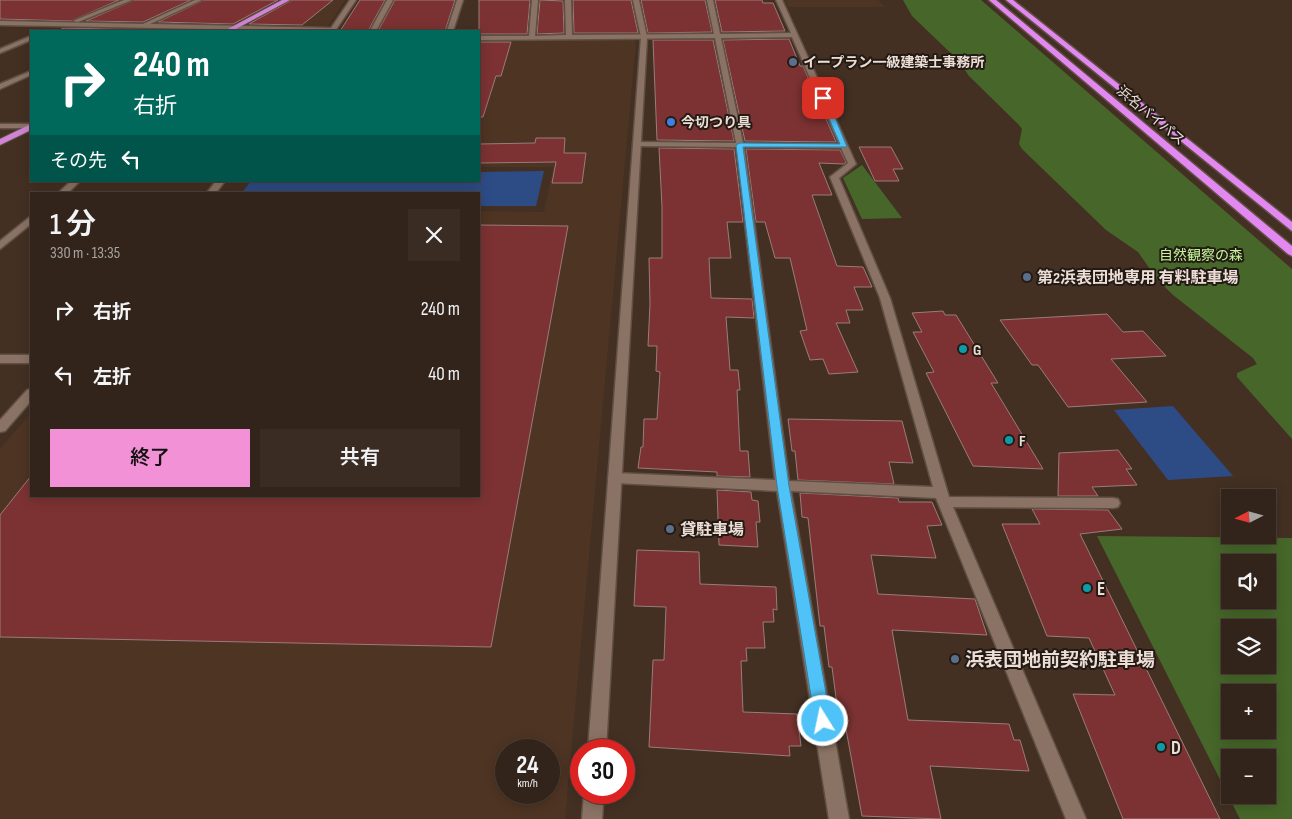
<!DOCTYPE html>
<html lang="ja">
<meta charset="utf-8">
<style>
:root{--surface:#32241a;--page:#3a2c23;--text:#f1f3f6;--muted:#a8a4a2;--line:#4d4139;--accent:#f391d6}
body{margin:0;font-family:"Sofia Sans Condensed","Noto Sans JP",sans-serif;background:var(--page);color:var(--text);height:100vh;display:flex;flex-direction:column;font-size:19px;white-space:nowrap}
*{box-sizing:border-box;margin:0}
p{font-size:16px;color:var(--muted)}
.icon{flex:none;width:28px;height:28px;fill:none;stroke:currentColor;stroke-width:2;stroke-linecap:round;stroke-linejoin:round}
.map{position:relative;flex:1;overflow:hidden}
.panel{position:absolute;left:30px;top:192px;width:450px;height:305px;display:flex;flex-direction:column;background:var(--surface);border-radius:0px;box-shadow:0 2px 12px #0003,0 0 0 1px var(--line)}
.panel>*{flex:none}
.top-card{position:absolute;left:30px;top:30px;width:450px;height:152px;border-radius:0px;box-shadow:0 2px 12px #0003,0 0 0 1px var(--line);background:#00695c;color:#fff;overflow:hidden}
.needle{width:32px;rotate:264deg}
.controls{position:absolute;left:1221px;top:489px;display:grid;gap:10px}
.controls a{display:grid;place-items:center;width:55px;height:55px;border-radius:0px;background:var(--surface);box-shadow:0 2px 12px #0003,0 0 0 1px var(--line);font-size:25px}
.speed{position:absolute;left:495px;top:739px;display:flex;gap:10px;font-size:25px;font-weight:700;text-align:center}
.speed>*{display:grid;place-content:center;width:65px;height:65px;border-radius:50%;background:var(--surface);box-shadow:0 2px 12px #0003,0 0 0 1px var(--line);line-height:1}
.speed small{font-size:12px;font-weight:400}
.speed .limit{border:8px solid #d22;background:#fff;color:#111}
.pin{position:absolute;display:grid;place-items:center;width:42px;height:42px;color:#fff;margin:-21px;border-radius:10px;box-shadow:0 2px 8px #0006}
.me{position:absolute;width:55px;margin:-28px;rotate:350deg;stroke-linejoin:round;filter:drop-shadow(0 0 4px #0008)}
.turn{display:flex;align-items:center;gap:18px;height:105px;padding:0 20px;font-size:22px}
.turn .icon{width:65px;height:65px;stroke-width:2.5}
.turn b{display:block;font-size:35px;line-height:42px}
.then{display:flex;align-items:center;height:48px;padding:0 20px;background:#0003;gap:10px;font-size:19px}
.round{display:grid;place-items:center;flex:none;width:52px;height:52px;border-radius:0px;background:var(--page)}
.headline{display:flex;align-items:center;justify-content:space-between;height:85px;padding:0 20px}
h1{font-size:30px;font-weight:600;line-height:38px}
.primary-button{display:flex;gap:10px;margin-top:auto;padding:10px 20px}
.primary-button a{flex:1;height:58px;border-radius:0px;background:var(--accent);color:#111;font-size:20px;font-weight:600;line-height:58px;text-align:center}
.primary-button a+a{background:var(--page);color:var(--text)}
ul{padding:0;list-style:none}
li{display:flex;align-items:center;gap:15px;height:65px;padding:0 20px}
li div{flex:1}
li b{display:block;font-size:19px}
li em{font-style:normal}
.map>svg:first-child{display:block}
.built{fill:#4e3423;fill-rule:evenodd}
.green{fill:#466729;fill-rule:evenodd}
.water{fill:#2d4c86}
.building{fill:#7c3232;stroke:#997c7a}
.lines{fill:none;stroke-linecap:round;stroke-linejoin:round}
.minor-casing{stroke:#604f44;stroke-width:3}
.tertiary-casing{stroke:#604f44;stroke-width:3}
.trunk-casing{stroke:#604f44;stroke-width:2}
.motorway-casing{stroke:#604f44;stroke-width:3}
.minor{fill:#8a7364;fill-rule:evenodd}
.tertiary{fill:#8a7364;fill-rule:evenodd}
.trunk{fill:#d084d4;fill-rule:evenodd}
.motorway{fill:#e288f0;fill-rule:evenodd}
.route{fill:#4fc3f7;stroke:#337fa1}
.service-dot{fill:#5c6f8a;stroke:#231a14;stroke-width:2}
.shop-dot{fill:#3f7fe0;stroke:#231a14;stroke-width:2}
.culture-dot{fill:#0f9aa8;stroke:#231a14;stroke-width:2}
.labels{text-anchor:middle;stroke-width:4;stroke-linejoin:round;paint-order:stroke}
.far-poi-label{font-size:14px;font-weight:bold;fill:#ecded6;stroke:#231a14;text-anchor:start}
.far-street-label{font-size:14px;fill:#ecded6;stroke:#231a14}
.far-park-label{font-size:14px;fill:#c1f799;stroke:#231a14}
.poi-label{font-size:16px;font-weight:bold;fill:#ecded6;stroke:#231a14;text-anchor:start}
.near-poi-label{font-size:19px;font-weight:bold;fill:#ecded6;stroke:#231a14;text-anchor:start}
</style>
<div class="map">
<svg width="1292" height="819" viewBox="0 0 1292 819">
<rect width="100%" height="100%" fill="#433023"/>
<g class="built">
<path d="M301,0H345L326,29L254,27Z"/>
<path d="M785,0H878L885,7H788Z"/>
<path d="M631,39L636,41L565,819H0V449L31,413V496H479V211L544,212L553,167H479V40ZM506,750H549V792H506Z"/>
</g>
<g class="green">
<path d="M903,0H981L1292,269V439L1237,377V373L1257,364L1253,358L1173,295L1157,279L1138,252L1106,230L1022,149L1019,144L1022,129L1019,125L969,76L959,61L912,16Z"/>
<path d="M862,165L902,218L862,219L843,178Z"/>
<path d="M1097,536L1292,538V819H1240ZM1230,562H1268V600H1230ZM1230,628H1268V665H1230ZM1230,692H1268V730H1230ZM1230,758H1268V795H1230Z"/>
</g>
<g class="water">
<path d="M544,171L536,206H479V194H241L251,181H479V172Z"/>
<path d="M1173,406L1233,476L1168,480L1114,410Z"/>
</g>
<g class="building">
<path d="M0,0H119L71,21L0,19Z"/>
<path d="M134,0H191L143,22L86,21Z"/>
<path d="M204,0H278L233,24L158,22Z"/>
<path d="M292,0H333L302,25L249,24Z"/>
<path d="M360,0H385L368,31H340Z"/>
<path d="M395,0H455L445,31H378Z"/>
<path d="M479,0H530L527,34H479Z"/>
<path d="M540,0L563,1L564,33L537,34Z"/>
<path d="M573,0H631L638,33H574Z"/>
<path d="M641,0H705L712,32L648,33Z"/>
<path d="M715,0H762L763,3H773L785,31L722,32Z"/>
<path d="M63,28L174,30L59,31Z"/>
<path d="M789,39L800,66H803L836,142L745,141L723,40Z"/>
<path d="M653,40H713L734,141L657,140Z"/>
<path d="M479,42H511L501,76H496L483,117H479Z"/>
<path d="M536,138H565L564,153H586L582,183H552L556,162L479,163V144L535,143Z"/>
<path d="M859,147H891L903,169H893L899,181H875Z"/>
<path d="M659,148L734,149L743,222H727L731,258H709L711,298L752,299L754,318L726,317L730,370H738L740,390H737L740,451H748L750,477L717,476V472L638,468L641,447H643L644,419H657L660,372L656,371L657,346H648L650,304L649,258H662V207Z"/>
<path d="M746,149L840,150L846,162L844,164L819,163L832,195H812L837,266L863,267L872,287H854L863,310H846L850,323H836L858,372L829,374L823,359L810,360L800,331L807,330L790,258H775L765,222H756Z"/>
<path d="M479,225L568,226L491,647L0,637V515L31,476V496H479Z"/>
<path d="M943,311L945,315H956L998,383H991L1043,469L973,466L926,373L934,372L913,332H922L912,313Z"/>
<path d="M1107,314L1123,332L1143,331L1166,356L1111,359L1147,402L1068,407L1038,365H1032L1000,320Z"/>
<path d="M788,419L902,421L913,463L889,462L894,484L798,480L795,451H792Z"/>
<path d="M1118,450L1132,469H1126L1137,485L1092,487L1098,496H1058L1059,453Z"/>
<path d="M717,490L751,492L752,500L758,501L760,522H756L758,547L719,545Z"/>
<path d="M800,493L898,498L899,502H932L942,525L927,526L936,558L871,555L878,594L975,599L987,635L892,630L908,720L1009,724L1014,740H1020L1029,771L930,766L941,819L862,816L843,713H838L832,667H829L824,626H820L808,518L802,517Z"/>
<path d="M1032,509L1108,510L1122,529L1080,534L1220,819H1123L1073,694L1115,695L1089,638L1047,636L1002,524H1040Z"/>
<path d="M637,550L699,552L700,584L776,587L777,610L773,609L774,622H763L765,648H746L747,661H741L743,712L797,714L801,746H789L790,756L649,747L653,660H664L666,607L634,606Z"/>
</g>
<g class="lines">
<defs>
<g id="minor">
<path d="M124,0H132L78,22L73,21Z"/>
<path d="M195,0H202L150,24L333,28L336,30L308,31L0,25V21L143,24Z"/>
<path d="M387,0H393L376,31H370Z"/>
<path d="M457,0H463L453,31H447Z"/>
<path d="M532,0H538L535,36L566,35L565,0H571L572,35L714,34L707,0H713L720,34L791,33L776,0H782L856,164L839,178L890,298L949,497L1113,498L1118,499L1120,503L1118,507L1113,508L953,507L1086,819H1066L936,498L791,491L849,819H829L777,491L615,483L610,482L608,478L610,474L615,473L775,480L736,147L637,146L633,144L637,142L736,143L715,38L479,40V36H529ZM792,37L839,144L743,143L721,38ZM744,147L841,148L848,163L830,177L880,298L933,487L789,481Z"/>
<path d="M31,36V40L0,53V49Z"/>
<path d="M31,71V75L0,89V84Z"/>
<rect x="0" y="124" width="31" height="4"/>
<path d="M71,181H80L67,194H57Z"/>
<path d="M31,216V224L0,249V241Z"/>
<rect x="0" y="355" width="31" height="8"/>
</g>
<g id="tertiary">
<path d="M350,0H356L335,31H329Z"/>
<path d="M633,0H639L647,37L606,750H588L641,37Z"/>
<path d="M216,181H225L215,194H206Z"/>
<path d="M31,389V401L5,431L0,432V420L27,390Z"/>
<path d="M584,792H604L602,819H582Z"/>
</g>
<g id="trunk">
<path d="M282,0H290L232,31H224Z"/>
<path d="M31,124V130L0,145V139Z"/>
</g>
<g id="motorway">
<path d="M989,0H996L1292,246V256L1288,254Z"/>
<path d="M1006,0H1013L1292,222V231Z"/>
</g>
</defs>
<use href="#minor" class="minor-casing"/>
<use href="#tertiary" class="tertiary-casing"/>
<use href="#trunk" class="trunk-casing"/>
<use href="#motorway" class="motorway-casing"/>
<use href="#minor" class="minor"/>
<use href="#tertiary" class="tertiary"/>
<use href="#trunk" class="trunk"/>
<use href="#motorway" class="motorway"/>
</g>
<path class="route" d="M823,97L827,98L847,147H743L789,486L831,721L829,726L823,729L817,726L815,721L777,486L736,145L740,143L840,144L820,98Z"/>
<g class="service-dot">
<circle cx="793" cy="62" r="5"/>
<circle cx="1027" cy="277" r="5"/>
<circle cx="670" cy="529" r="5"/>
<circle cx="955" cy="659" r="5"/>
</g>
<circle class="shop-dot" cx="671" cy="122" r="5"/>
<g class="culture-dot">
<circle cx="963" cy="349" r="5"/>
<circle cx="1009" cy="440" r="5"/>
<circle cx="1087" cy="588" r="5"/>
<circle cx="1161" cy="747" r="5"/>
</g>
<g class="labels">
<g class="far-poi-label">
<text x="803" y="67">イープラン一級建築士事務所</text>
<text x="681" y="127">今切つり具</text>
</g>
<g class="far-street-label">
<text transform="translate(1151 115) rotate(40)" y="5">浜名バイパス</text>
</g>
<g class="far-park-label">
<text x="1201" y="260">自然観察の森</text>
</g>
<g class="poi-label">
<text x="1037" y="283">第2浜表団地専用 有料駐車場</text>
<text x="973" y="355">G</text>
<text x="1019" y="446">F</text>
<text x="680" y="535">貸駐車場</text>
</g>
<g class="near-poi-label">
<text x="1097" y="595">E</text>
<text x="965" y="666">浜表団地前契約駐車場</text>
<text x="1171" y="754">D</text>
</g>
</g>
</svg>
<div class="controls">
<a><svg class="needle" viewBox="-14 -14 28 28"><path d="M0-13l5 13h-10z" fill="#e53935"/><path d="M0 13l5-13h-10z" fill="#a8a4a2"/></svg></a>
<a><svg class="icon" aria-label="sound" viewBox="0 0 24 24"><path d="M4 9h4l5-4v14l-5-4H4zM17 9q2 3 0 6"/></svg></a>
<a><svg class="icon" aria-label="layers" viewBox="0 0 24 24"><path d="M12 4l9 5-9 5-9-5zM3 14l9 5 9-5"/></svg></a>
<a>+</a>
<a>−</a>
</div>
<div class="speed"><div>24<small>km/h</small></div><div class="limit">30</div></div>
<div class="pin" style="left:823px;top:98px;background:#d93025"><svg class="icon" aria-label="arrive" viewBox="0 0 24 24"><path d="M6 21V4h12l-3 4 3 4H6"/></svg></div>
<svg class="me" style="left:823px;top:721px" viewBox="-20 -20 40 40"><circle r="17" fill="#4fc3f7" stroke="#fff" stroke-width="3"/><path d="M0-11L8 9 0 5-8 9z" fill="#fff"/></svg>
<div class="top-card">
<div class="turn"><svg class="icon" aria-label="right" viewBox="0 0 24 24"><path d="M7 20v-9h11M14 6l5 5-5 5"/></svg><div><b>240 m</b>右折</div></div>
<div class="then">その先<svg class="icon" aria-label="left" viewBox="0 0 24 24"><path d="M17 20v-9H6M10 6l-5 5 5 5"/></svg></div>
</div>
<section class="panel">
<div class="headline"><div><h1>1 分</h1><p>330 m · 13:35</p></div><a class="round"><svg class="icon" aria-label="close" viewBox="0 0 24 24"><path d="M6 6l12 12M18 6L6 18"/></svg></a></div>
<ul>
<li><svg class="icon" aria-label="right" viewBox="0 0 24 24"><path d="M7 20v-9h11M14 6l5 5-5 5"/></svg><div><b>右折</b></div><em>240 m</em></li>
<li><svg class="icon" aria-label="left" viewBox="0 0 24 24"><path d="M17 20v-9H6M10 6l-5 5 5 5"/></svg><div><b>左折</b></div><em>40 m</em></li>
</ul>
<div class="primary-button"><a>終了</a><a>共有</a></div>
</section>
</div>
